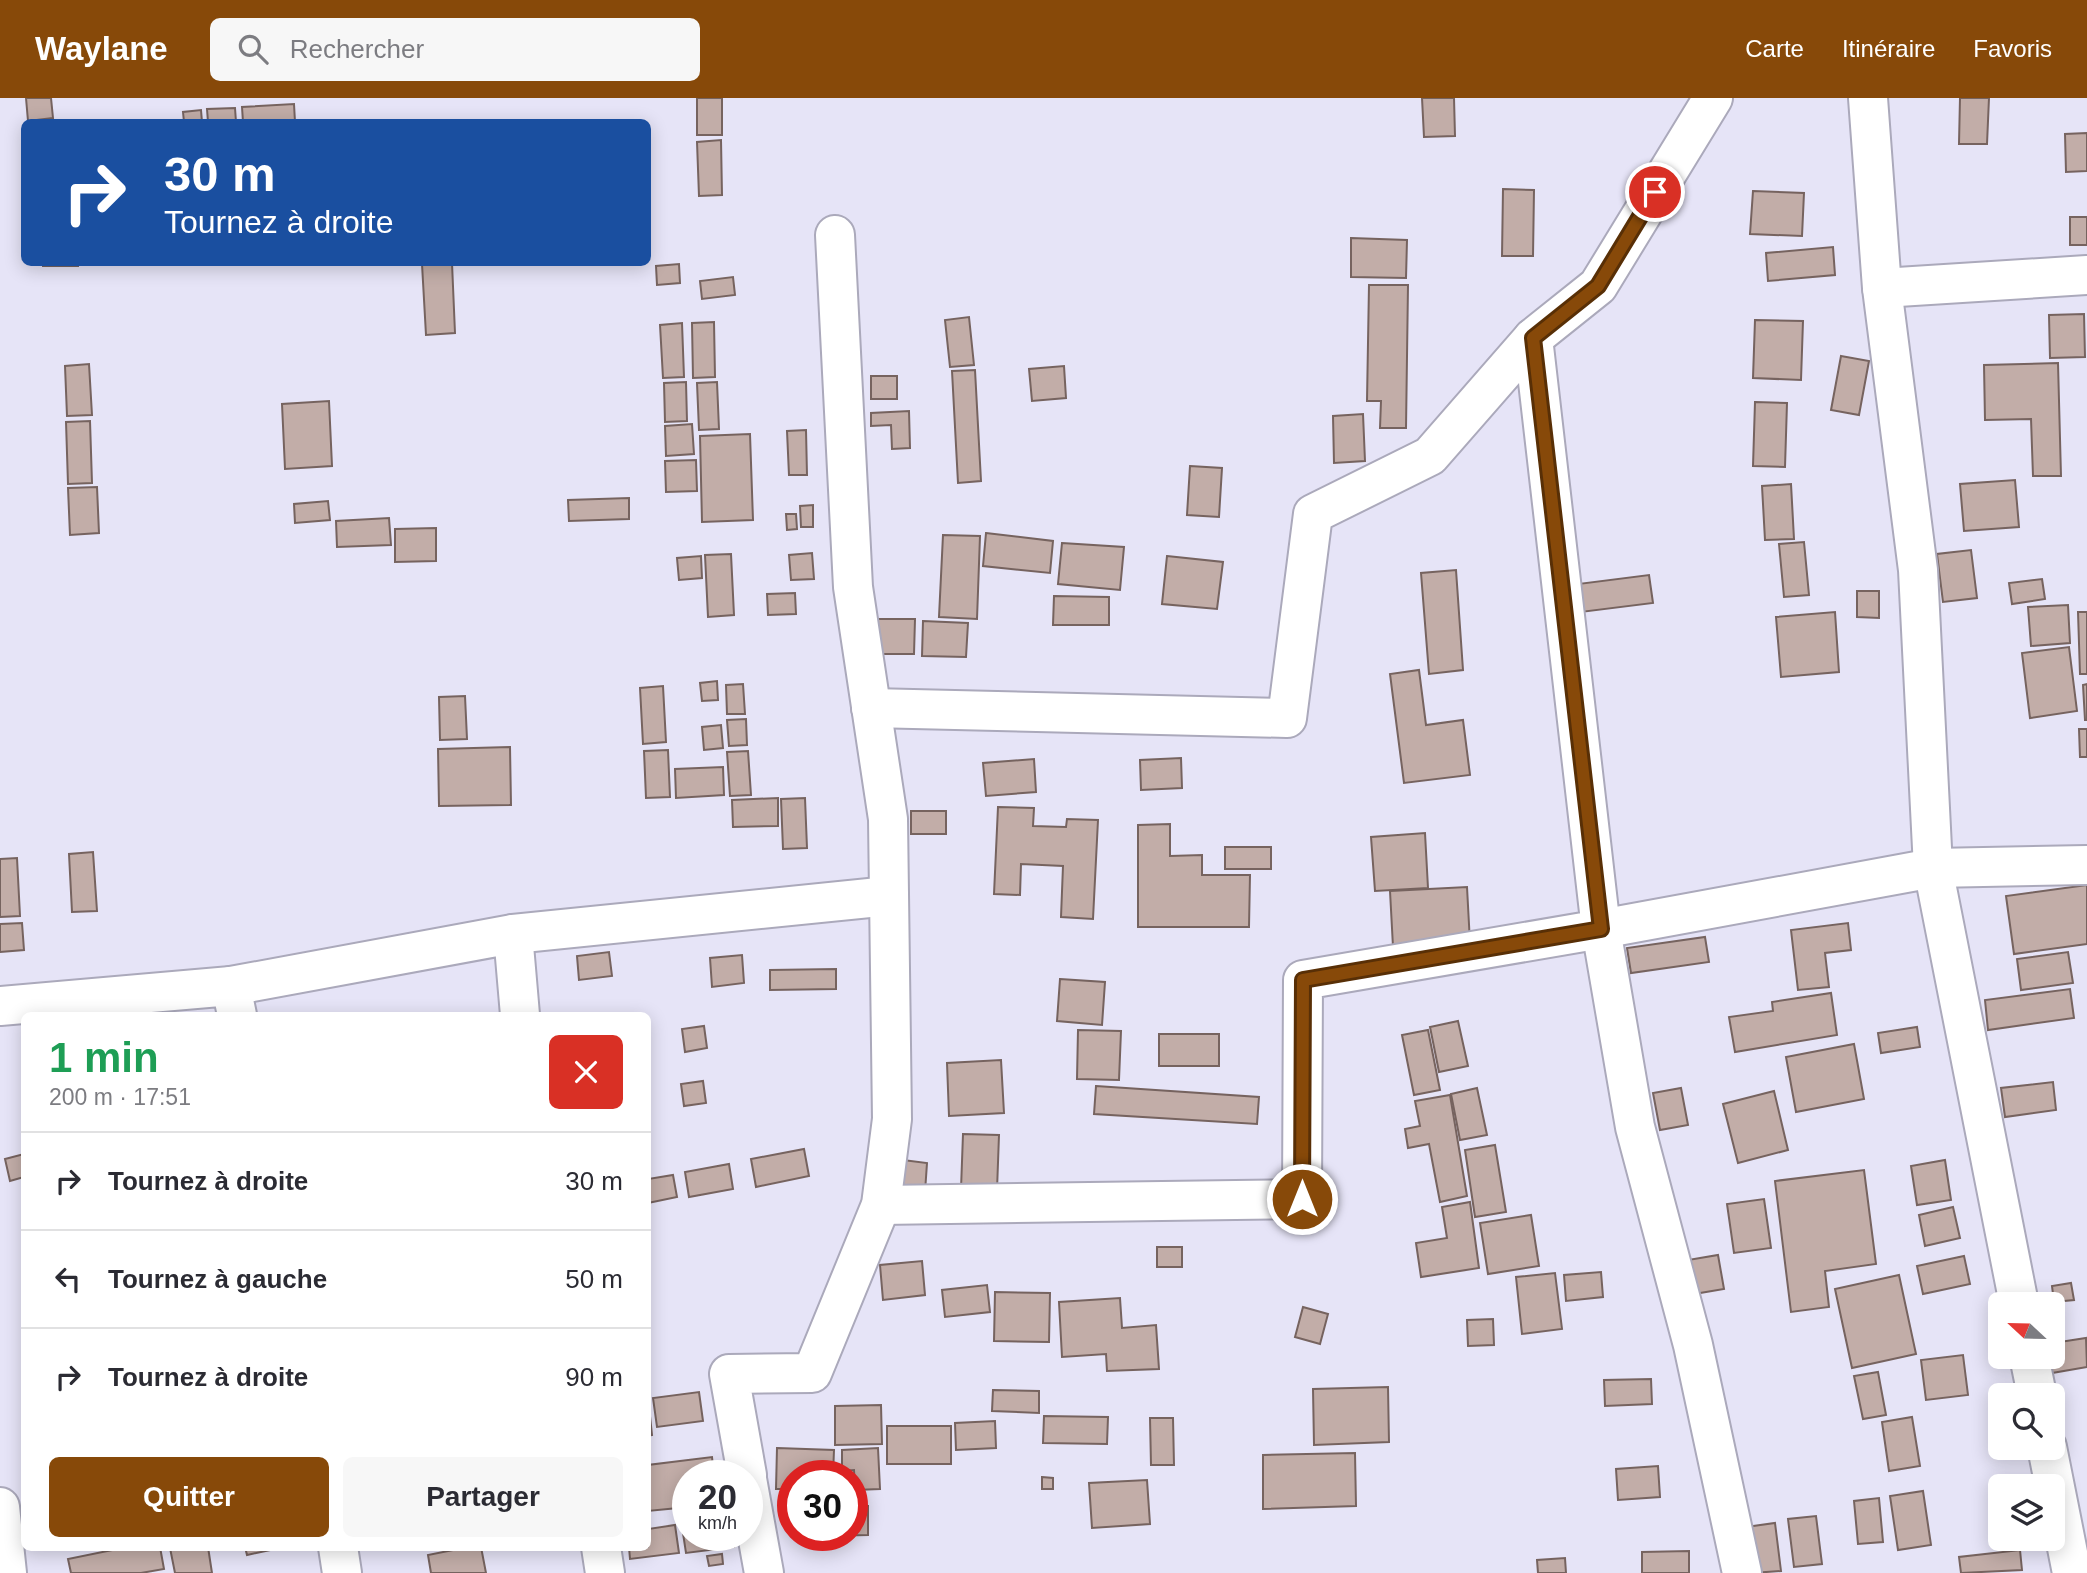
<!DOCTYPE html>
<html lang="fr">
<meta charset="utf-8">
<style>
:root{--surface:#fff;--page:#f7f7f7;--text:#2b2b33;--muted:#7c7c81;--line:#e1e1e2;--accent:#874909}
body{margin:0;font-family:Helvetica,sans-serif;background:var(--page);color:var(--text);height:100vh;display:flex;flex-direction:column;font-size:26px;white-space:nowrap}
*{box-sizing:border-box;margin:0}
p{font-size:23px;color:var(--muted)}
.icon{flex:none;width:38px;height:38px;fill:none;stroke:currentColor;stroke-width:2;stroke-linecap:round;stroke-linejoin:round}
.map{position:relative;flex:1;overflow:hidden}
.sheet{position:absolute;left:21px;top:914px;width:630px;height:539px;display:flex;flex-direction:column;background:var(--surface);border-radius:10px;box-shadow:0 4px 18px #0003}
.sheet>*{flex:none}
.banner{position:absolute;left:21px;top:21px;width:630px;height:147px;border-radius:10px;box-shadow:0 4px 18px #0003;background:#1a4fa0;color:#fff;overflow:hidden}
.needle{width:46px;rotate:292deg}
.controls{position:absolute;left:1988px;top:1194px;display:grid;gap:14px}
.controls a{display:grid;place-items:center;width:77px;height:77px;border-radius:10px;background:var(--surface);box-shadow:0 4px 18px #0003;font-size:35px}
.speed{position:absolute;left:672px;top:1362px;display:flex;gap:14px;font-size:35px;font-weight:700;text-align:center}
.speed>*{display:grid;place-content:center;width:91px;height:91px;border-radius:50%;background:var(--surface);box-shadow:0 4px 18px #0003;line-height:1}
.speed small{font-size:18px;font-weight:400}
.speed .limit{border:10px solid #d22;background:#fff;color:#111}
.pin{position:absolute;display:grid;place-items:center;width:60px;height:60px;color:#fff;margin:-30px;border:4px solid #fff;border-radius:50%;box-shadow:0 2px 7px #0007}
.me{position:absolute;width:77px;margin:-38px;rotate:0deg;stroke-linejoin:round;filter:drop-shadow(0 0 5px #0008)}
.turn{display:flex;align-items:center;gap:24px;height:147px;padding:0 28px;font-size:32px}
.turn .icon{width:91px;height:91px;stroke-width:2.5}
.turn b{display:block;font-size:49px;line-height:60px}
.round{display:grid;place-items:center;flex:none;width:74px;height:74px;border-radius:10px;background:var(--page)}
.head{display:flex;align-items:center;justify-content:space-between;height:119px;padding:0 28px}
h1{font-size:42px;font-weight:600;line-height:52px;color:#1e9e55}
.cta{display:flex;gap:14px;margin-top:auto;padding:14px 28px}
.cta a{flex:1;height:80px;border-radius:10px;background:var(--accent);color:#fff;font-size:28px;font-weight:600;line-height:80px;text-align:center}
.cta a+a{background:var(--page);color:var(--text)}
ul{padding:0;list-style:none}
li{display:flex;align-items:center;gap:21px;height:98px;padding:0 28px;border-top:2px solid var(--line)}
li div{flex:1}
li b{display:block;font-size:26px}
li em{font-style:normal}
header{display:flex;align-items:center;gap:42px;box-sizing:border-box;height:98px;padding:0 35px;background:var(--accent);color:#fff}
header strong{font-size:33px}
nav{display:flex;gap:38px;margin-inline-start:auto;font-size:24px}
.search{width:490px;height:63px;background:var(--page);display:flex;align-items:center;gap:18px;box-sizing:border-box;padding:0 24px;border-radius:10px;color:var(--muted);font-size:26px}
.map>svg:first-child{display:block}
.building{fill:#c2ada8;stroke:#76635f;stroke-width:2}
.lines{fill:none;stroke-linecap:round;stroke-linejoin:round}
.minor-casing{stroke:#aba9bb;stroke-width:42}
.minor{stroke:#fff;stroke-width:38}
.route-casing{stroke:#582f06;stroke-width:18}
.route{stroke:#874909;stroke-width:12}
</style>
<header>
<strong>Waylane</strong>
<div class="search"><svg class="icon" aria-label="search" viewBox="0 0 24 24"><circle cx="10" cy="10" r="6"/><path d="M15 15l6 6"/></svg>Rechercher</div>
<nav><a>Carte</a><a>Itinéraire</a><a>Favoris</a></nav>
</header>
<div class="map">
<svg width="2087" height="1475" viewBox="0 0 2087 1475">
<rect width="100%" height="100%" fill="#e6e4f7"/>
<g class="building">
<path d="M26,0H51L53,20L28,23Z"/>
<rect x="697" y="0" width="25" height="37"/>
<path d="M1422,0H1454L1455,38L1424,39Z"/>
<path d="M1960,0H1989L1987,46H1959Z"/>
<path d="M294,6L295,24H243L242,9Z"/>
<path d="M235,10L236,24H208L207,11Z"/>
<path d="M201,12L202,24H184L183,14Z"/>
<path d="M2087,35V73L2066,74L2065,36Z"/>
<path d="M721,42L722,97L699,98L697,44Z"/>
<path d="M1503,91L1534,92L1533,158H1502Z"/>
<path d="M1753,93L1804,95L1802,138L1750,136Z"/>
<rect x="2070" y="119" width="17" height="28"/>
<path d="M1351,140L1407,142L1406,180L1351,179Z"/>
<path d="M1833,149L1835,177L1768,183L1766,155Z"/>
<rect x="43" y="164" width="35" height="4"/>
<path d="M452,165L455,235L426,237L422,166Z"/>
<path d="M679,166L680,185L657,187L656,168Z"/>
<path d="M733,179L735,197L702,201L700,183Z"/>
<path d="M1369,187H1408L1406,330H1380L1381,303H1367Z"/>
<path d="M2084,216L2085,259L2050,260L2049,217Z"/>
<path d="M969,219L974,267L950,269L945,222Z"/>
<path d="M1755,222L1803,223L1801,282L1753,280Z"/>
<path d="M714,224L715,279L693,280L692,225Z"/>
<path d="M682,225L684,279L663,280L660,227Z"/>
<path d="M1841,258L1869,263L1859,317L1831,312Z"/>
<path d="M2058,265L2061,378H2033L2031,321L1985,322L1984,267Z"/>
<path d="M89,266L92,317L67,318L65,268Z"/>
<path d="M1064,268L1066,300L1032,303L1029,271Z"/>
<path d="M975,272L981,383L958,385L952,273Z"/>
<rect x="871" y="278" width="26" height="23"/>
<path d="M686,284L687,323L665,324L664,285Z"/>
<path d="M717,284L719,331L699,332L697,285Z"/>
<path d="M329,303L332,368L285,371L282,306Z"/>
<path d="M1755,304L1787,305L1785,369L1753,368Z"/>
<path d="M909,313L910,350L892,351L891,327L871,328V315Z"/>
<path d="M1363,316L1365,363L1334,365L1333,318Z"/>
<path d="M90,323L92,385L68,386L66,324Z"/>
<path d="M692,326L694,356L666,358L665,328Z"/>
<path d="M806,332L807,377H789L787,333Z"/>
<path d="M750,336L753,422L702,424L700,338Z"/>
<path d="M696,362L697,393L666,394L665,363Z"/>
<path d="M1190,368L1222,370L1219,419L1187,417Z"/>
<path d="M2015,382L2019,429L1964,433L1960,386Z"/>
<path d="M1791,386L1794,441L1765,442L1762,388Z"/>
<path d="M97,389L99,435L70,437L68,390Z"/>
<path d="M629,400V421L569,423L568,402Z"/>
<path d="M328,403L330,422L295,425L294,406Z"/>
<path d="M813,407V429H801L800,408Z"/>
<path d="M786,416H796L797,431L787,432Z"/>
<path d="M389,420L391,447L337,449L336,423Z"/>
<path d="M436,430V463L395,464V431Z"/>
<path d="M986,435L1053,443L1050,475L983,468Z"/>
<path d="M943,437L980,438L977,521L939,519Z"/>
<path d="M1804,444L1809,497L1784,499L1779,446Z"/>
<path d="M1062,445L1124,449L1120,492L1058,486Z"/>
<path d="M1971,452L1977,500L1943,504L1937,456Z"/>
<path d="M812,455L814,481L791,482L789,457Z"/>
<path d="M731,456L734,517L708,519L705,457Z"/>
<path d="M701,458L702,480L679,482L677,460Z"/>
<path d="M1167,458L1223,464L1217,511L1162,506Z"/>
<path d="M1456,472L1463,572L1429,576L1421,475Z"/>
<path d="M1649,477L1653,505L1581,514L1578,486Z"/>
<path d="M2042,481L2045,501L2012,506L2009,485Z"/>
<path d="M1857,493H1879V520L1857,519Z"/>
<path d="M795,495L796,516L768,517L767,496Z"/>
<path d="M1054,498L1109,499V527H1053Z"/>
<path d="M2068,507L2070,545L2031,548L2028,509Z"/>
<path d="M1835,514L1839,574L1781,579L1776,519Z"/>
<path d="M2078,514H2087V576H2080Z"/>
<path d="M872,521H915L914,556H872Z"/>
<path d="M923,523L968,525L966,559L922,558Z"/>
<path d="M2069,549L2077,613L2030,620L2022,555Z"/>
<path d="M1419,572L1426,627L1463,622L1470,677L1404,685L1390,576Z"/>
<path d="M717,583L718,602L702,603L700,585Z"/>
<path d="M743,586L745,616H727L726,587Z"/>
<path d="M2087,586V622H2085L2083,587Z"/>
<path d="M663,588L666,644L643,646L640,590Z"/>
<path d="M465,598L467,641L440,642L439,599Z"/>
<path d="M746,621L747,647L729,648L727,622Z"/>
<path d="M721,627L723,650L704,652L702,629Z"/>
<path d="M2079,631H2087V659H2080Z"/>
<path d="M510,649L511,707L439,708L438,651Z"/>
<path d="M668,652L670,699L646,700L644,653Z"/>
<path d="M748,653L751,697L730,698L727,654Z"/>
<path d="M1181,660L1182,690L1141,692L1140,662Z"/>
<path d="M1034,661L1036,694L986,698L983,665Z"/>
<path d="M723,669L724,697L676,700L675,671Z"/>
<path d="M778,700V728L733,729L732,702Z"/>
<path d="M805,700L807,750L783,751L781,701Z"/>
<path d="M998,709L1034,710L1033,728L1066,729L1067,721L1098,722L1093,821L1061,819L1063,768L1021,766L1020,797L994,796Z"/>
<rect x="911" y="713" width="35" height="23"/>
<path d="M1170,726V758L1202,757V777H1250L1249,829H1138V727Z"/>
<path d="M1425,735L1428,790L1375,793L1371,739Z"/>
<rect x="1225" y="749" width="46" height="22"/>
<path d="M93,754L97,813L72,814L69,756Z"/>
<path d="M17,760L20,818L0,819V761Z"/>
<path d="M2087,787V846L2014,856L2006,798Z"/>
<path d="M1467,789L1470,845L1393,849L1390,793Z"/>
<path d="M22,825L24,852L0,854V826Z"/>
<path d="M1848,825L1851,852L1825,855L1829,889L1798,892L1791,832Z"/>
<path d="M1705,839L1709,864L1631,875L1627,850Z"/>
<path d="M609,854L612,878L579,882L577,858Z"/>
<path d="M2068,854L2073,885L2021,892L2017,861Z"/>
<path d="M742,857L744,885L712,889L710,860Z"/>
<path d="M836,871V891L770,892V872Z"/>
<path d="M1060,881L1105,884L1102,927L1057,923Z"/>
<path d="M2070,891L2074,920L1988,932L1985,902Z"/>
<path d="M1831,895L1837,937L1735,954L1729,919L1773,913L1772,904Z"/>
<path d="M1458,923L1468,968L1439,974L1430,929Z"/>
<path d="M704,928L707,950L685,954L682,931Z"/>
<path d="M1917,929L1920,949L1881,955L1878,935Z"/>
<path d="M1078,932L1121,933L1119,982L1077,981Z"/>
<path d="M1428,932L1440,992L1414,997L1402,937Z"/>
<rect x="1159" y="936" width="60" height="32"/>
<path d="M1854,946L1864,1001L1796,1014L1786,959Z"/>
<path d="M1001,962L1004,1015L949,1018L947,965Z"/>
<path d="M703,983L706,1005L684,1008L681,986Z"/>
<path d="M2053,984L2056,1012L2005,1019L2001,990Z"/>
<path d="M1096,988L1259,999L1257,1026L1094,1016Z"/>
<path d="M1477,990L1487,1037L1460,1042L1451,996Z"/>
<path d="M1681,990L1688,1027L1660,1032L1653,995Z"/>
<path d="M1774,993L1788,1052L1738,1065L1723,1006Z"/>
<path d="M1450,997L1467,1098L1440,1104L1429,1046L1408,1050L1405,1031L1420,1028L1415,1003Z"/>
<path d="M963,1036L999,1037L997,1092L961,1091Z"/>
<path d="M1495,1047L1506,1114L1475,1119L1465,1052Z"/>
<path d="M804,1051L809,1078L756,1089L751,1061Z"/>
<path d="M24,1056V1079L10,1083L5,1061Z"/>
<path d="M903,1062L927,1065L925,1094L901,1092Z"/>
<path d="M1945,1062L1951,1102L1917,1107L1911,1068Z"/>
<path d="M729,1066L733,1091L689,1099L685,1074Z"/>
<path d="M1864,1072L1876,1166L1825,1173L1829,1209L1791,1214L1775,1083Z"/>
<path d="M673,1077L677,1099L648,1105V1081Z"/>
<path d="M1764,1101L1771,1150L1734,1155L1727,1106Z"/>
<path d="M1470,1104L1479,1170L1421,1179L1416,1145L1447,1140L1442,1109Z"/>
<path d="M1953,1109L1960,1140L1925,1148L1919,1117Z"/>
<path d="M1531,1117L1539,1168L1488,1176L1480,1125Z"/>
<rect x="1157" y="1149" width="25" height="20"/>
<path d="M1718,1157L1724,1191L1694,1196L1688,1162Z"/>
<path d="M1964,1158L1970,1186L1923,1196L1917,1168Z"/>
<path d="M922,1163L925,1197L883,1202L880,1167Z"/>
<path d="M1601,1174L1603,1199L1566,1203L1564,1177Z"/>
<path d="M1555,1175L1562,1231L1522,1236L1516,1179Z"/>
<path d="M1899,1177L1916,1256L1852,1270L1835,1191Z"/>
<path d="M2071,1185L2074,1202L2054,1204L2052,1188Z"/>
<path d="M987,1187L990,1214L945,1219L942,1192Z"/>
<path d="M995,1194L1050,1195L1049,1244L994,1243Z"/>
<path d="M1120,1200L1122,1230L1156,1227L1159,1271L1107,1273L1106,1256L1062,1259L1059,1204Z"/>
<path d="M1303,1209L1328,1216L1320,1246L1295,1239Z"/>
<path d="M1493,1221L1494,1247L1468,1248L1467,1222Z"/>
<path d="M2086,1240L2087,1269L2052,1275L2050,1258H2053V1245Z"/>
<path d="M1963,1257L1968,1297L1926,1302L1921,1262Z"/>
<path d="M1878,1274L1886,1317L1863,1321L1854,1278Z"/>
<path d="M1651,1281L1652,1306L1605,1308L1604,1282Z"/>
<path d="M1388,1289L1389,1344L1314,1347L1313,1291Z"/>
<path d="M993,1292L1039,1293V1315L992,1313Z"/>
<path d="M699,1294L703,1323L657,1329L653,1300Z"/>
<path d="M648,1299L652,1337L648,1338Z"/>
<path d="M881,1307L882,1346L835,1347V1308Z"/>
<path d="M1044,1318L1108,1319L1107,1346L1043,1345Z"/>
<path d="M1912,1319L1920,1368L1889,1373L1882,1324Z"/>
<path d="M1150,1320H1173L1174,1367H1151Z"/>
<path d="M995,1323L996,1350L956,1352L955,1325Z"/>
<rect x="887" y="1328" width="64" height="38"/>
<path d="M777,1350L834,1352L833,1377H793V1391H776Z"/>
<path d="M878,1350L880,1391L855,1392L854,1372L842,1373V1352Z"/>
<path d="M1355,1355L1356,1408L1263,1411V1357Z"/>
<path d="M712,1359L714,1377H688V1409L648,1413V1367Z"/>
<path d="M1658,1368L1660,1399L1618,1402L1616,1371Z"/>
<path d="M1042,1379L1053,1380V1391H1042Z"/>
<path d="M1147,1382L1150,1426L1092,1430L1089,1385Z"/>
<path d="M1923,1393L1931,1447L1898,1452L1890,1398Z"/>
<path d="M1879,1400L1883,1444L1858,1446L1854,1403Z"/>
<path d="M852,1408H868V1437L822,1438L852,1437Z"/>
<path d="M1816,1418L1822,1466L1794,1469L1788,1421Z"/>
<path d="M688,1421V1437H732L734,1449L686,1455L681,1422Z"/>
<path d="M1775,1425L1781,1473L1752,1475L1746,1429Z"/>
<path d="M675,1427L679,1455L630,1461L629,1449H648V1431Z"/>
<path d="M127,1449H160L164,1471L141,1475H71L68,1461Z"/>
<path d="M208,1449L212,1475H175L170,1450Z"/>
<path d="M245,1449H274L275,1451L247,1457Z"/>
<path d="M468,1449H481L486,1475H431L428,1457Z"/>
<path d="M2020,1452L2022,1472L1961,1475L1959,1459Z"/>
<path d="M1689,1453V1475H1642V1454Z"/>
<path d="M722,1456L723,1466L709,1468L707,1458Z"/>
<path d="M1565,1460L1566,1475H1538L1537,1462Z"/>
</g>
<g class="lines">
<defs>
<g id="minor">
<path d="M1868,0L1882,190L1918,472L1933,770L2019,1206"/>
<path d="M1882,190L2087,177"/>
<path d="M871,610L1287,620L1313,416L1430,358L1533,240L1598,188L1713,0"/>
<path d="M513,836L889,798"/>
<path d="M231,888L513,836L520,917"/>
<path d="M0,908L231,888L237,917"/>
<path d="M881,1107L1302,1101L1303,882L1601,831L1533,240"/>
<path d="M2029,1258L2037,1297"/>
<path d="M2047,1349L2072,1475"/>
<path d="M747,1377L729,1276L812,1275L881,1107L892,1021L888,721L853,489L835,137"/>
<path d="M747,1381L764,1475"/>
<path d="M0,1409L7,1475"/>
<path d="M338,1449L342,1475"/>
<path d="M601,1449L605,1475"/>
<path d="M1742,1475L1693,1247L1635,1029L1601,831L1933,770L2087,767"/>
</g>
</defs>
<use href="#minor" class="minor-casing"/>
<use href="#minor" class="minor"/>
</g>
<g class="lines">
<defs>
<path id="route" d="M1302,1101L1303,882L1601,831L1533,240L1598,188L1655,94"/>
</defs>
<use href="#route" class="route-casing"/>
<use href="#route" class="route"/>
</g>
</svg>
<div class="controls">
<a><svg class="needle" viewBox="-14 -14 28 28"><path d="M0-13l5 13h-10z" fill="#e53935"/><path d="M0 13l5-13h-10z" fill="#7c7c81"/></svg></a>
<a><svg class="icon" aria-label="search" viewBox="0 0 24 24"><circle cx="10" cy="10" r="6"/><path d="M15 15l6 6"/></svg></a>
<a><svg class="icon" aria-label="layers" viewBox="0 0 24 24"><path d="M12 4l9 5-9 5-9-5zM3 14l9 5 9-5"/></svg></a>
</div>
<div class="speed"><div>20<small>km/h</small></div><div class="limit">30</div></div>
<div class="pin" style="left:1655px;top:94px;background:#d93025"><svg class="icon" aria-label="arrive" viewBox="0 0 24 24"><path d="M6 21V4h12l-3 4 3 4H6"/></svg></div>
<svg class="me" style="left:1302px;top:1101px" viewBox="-20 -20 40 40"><circle r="17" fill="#874909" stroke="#fff" stroke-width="3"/><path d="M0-11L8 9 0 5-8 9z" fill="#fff"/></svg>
<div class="banner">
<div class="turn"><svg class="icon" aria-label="right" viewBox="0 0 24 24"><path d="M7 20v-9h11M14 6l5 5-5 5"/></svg><div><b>30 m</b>Tournez à droite</div></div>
</div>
<section class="sheet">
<div class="head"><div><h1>1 min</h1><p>200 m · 17:51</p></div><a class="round" style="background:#d93025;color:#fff"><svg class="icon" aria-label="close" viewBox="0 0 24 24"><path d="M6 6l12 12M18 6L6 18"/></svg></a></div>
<ul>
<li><svg class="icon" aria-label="right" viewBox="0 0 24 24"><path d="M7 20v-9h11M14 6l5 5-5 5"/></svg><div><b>Tournez à droite</b></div><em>30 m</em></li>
<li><svg class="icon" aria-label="left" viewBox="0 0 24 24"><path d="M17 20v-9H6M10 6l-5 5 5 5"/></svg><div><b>Tournez à gauche</b></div><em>50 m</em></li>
<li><svg class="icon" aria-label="right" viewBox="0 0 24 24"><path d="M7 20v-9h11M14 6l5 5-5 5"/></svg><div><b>Tournez à droite</b></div><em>90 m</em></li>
</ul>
<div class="cta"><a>Quitter</a><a>Partager</a></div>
</section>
</div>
